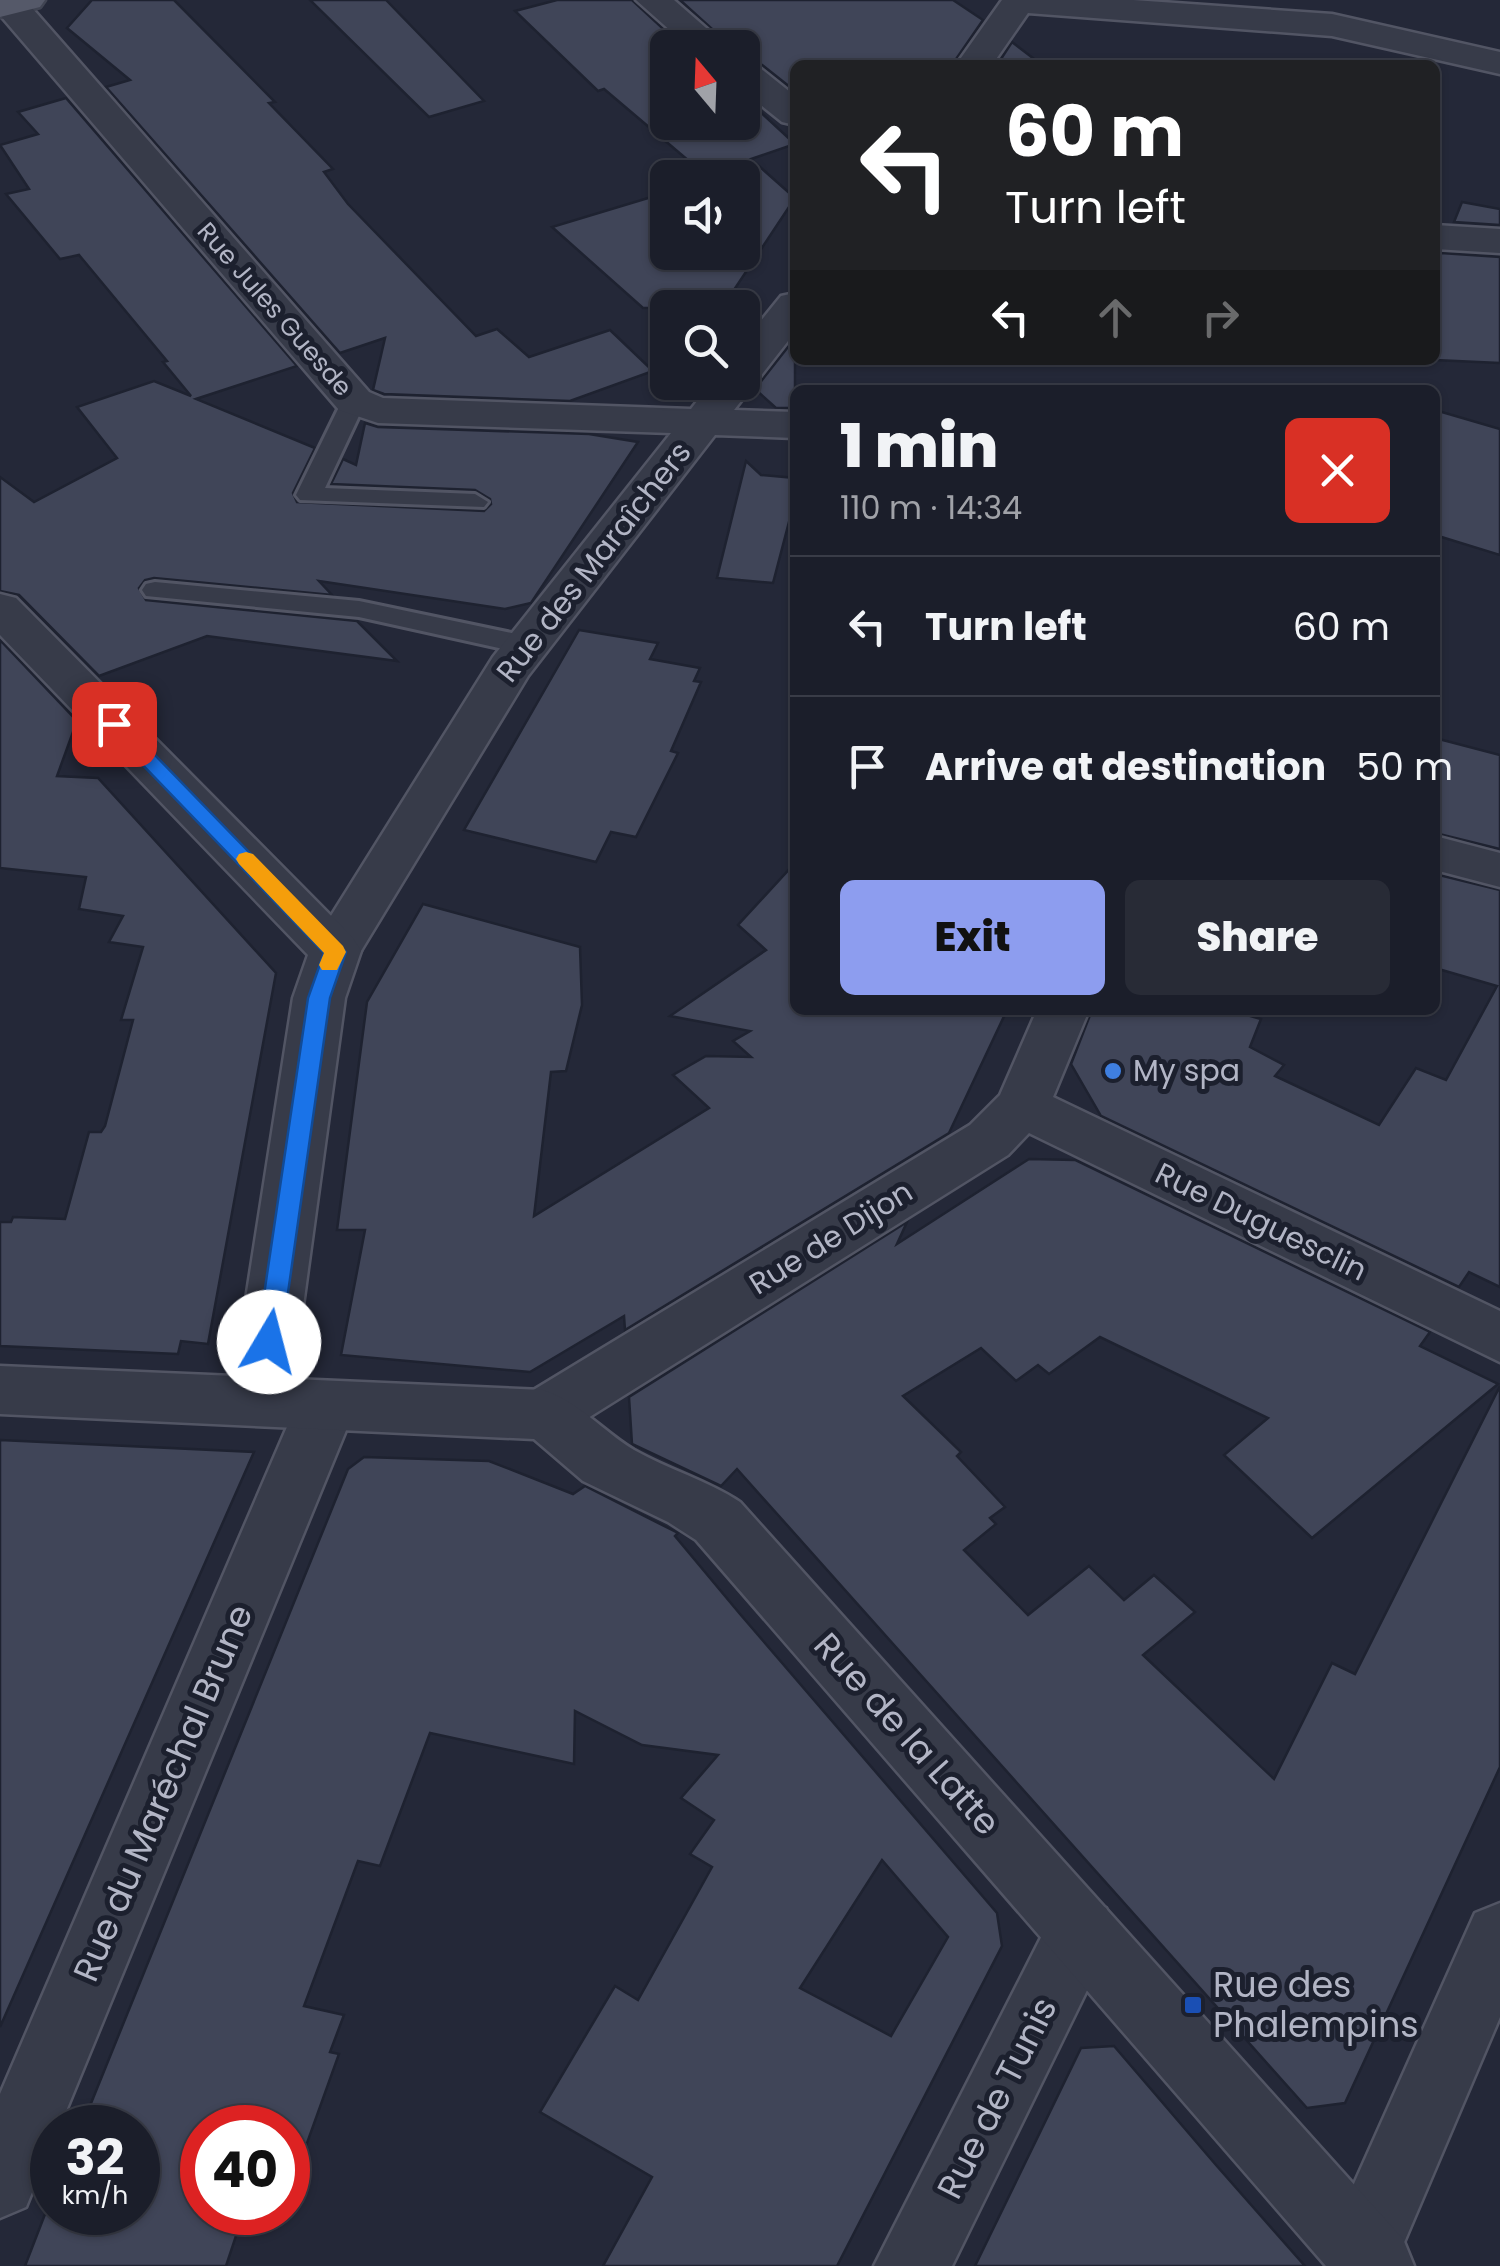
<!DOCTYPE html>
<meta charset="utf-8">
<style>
:root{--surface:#1b1e2a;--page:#282b36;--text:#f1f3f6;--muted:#a0a2a8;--line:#393c47;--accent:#8d9def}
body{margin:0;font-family:Poppins,sans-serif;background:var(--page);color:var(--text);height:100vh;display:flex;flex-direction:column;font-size:38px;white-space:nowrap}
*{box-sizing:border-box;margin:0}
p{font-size:32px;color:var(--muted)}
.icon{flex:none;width:55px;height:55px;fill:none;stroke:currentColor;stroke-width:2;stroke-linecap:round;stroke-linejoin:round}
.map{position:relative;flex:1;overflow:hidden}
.drawer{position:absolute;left:790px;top:385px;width:650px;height:630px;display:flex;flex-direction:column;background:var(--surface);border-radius:15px;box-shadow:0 2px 8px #0004,0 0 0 2px var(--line)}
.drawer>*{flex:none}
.hud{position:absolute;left:790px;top:60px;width:650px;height:305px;border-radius:15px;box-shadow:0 2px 8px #0004,0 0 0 2px var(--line);background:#202124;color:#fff;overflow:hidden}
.needle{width:65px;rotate:341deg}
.tools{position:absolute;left:650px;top:30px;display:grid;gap:20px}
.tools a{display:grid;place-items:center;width:110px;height:110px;border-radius:15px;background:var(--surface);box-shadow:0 2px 8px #0004,0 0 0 2px var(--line);font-size:50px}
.speed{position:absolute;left:30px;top:2105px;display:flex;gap:20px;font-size:50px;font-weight:700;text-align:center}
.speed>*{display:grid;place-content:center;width:130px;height:130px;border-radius:50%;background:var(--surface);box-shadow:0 2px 8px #0004,0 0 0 2px var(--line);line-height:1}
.speed small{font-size:25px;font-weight:400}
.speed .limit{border:15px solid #d22;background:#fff;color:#111}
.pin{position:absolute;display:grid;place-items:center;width:85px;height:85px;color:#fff;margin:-42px;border-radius:20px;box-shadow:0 5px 15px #0006}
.me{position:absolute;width:110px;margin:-55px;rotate:8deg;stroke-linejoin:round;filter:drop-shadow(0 0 8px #0008)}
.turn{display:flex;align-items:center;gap:35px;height:210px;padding:0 50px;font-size:45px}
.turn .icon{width:130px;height:130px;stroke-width:2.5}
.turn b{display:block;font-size:70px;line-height:85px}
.lanes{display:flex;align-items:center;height:95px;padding:0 50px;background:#0003;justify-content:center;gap:50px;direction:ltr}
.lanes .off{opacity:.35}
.round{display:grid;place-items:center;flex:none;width:105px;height:105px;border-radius:15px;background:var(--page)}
.overview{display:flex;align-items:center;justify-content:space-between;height:170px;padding:0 50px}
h1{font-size:60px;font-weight:800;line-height:75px}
.cta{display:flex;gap:20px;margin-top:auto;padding:20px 50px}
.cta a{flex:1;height:115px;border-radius:15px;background:var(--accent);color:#111;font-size:40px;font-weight:800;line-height:115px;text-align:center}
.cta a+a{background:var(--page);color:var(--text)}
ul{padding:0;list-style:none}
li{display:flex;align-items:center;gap:30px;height:140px;padding:0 50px;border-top:2px solid var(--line)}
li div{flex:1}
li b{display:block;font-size:38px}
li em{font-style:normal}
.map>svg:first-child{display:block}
.building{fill:#404558;stroke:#1e2230;stroke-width:2.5;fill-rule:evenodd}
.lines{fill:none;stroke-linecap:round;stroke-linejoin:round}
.service-casing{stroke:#525564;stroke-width:6}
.minor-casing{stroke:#525564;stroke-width:5}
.tertiary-casing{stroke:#525564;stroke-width:5}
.primary-casing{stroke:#404452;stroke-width:5}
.service{fill:#373b49;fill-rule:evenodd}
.minor{fill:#373b49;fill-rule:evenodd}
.tertiary{fill:#373b49;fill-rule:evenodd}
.primary{fill:#555969;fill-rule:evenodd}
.route{fill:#1a73e8;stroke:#114b97;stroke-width:2.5}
.slow{fill:#f59e0b}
.shop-dot{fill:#3f7fe0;stroke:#1c202e;stroke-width:4}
.transit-dot{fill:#1a4fb4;stroke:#1c202e;stroke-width:4}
.labels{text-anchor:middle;stroke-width:10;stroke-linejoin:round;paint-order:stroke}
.far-street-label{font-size:25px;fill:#b2b5c5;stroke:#1c202e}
.street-label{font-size:30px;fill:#b2b5c5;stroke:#1c202e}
.poi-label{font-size:30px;fill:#b2b5c5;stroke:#1c202e;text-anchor:start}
.near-street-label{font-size:35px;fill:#b2b5c5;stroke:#1c202e}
.near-poi-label{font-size:35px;fill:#b2b5c5;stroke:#1c202e;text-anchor:start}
</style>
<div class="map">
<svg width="1500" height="2266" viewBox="0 0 1500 2266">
<rect width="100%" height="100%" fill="#242838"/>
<g class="building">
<path d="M92,0H174L275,102L269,103L333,169L324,172L348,204L476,336L497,329L529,357L610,330L653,371L570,401L384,394L373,390L385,338L340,353L106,87L130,80L67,28Z"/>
<path d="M310,0H386L484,101L429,117Z"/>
<path d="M557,0H632L684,48H668V122H742V95L795,144L751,159L795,198L722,308H643L552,227L668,192V252H742V178H696L680,164L689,161L604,89L598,91L515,11Z"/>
<path d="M680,0H953L983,20L952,65H795V91L757,61L742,57V48H733Z"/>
<path d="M1012,42L1042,65H997Z"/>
<path d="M66,98L297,366L196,399L315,448L293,493L297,502L484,511L491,504L490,499L475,490L331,484L343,459L356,465L365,423L378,427L589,434L638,442L531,603L505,609L319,581L332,595L154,578L145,580L139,588L146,600L357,621L397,661L207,636L99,676L19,595L0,591V477L34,502L117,458L77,407L154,381L191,396L163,362L167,361L79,255L60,259L6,194L29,189L0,145L38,134L18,112Z"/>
<path d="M1462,202L1500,209V225L1454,222Z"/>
<path d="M1441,253L1500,257V363L1435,360V269Z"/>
<path d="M795,338V408H776L755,389Z"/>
<path d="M1435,410L1500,429V555L1435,535Z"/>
<path d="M746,461L761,475L795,478V499L773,583L717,578Z"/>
<path d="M579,630L658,643L650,659L700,668L694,681L701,682L671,751L678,753L636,837L611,832L596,862L464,830Z"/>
<path d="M0,640L77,721L57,776L98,778L276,973L208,1344L181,1341L178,1354L0,1346V1222H11L13,1217L65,1219L89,1132H101L105,1126L133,1020H121L143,947L109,942L123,916L79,909L86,877L0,868Z"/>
<path d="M1435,738L1500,755V849L1435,833Z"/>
<path d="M795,863V1010H1007L949,1133L625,1330L624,1316L530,1372L341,1355L365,1230H337L367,1002L423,904L580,947L582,1005L566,1071L551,1072L534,1216L709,1108L673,1075L706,1056L751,1057L733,1041L750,1031L670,1016L766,950L738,925Z"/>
<path d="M1435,874L1500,890V1287L1469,1272L1459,1287L1101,1116L1071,1064L1092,1010H1229L1261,1019L1250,1047L1284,1065L1275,1076L1379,1125L1416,1068L1446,1080L1497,986L1435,968Z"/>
<path d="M1029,1159L1075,1160L1430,1332L1420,1346L1498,1384L1312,1538L1224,1455L1268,1418L1100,1337L1049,1374L1038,1365L1016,1381L981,1348L903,1396L961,1452L957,1456L1005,1507L990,1518L996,1524L964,1550L1028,1615L1089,1566L1124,1600L1154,1575L1195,1612L1143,1655L1274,1779L1332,1663L1355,1674L1500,1386V1767L1345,2103L1307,2108L737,1469L721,1486L632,1444L629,1397L907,1222L897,1244Z"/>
<path d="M0,1440L254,1452L0,2027Z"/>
<path d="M364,1457L489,1461L573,1494L585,1486L678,1533L675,1536L740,1614L997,1913L1002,1946L837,2266H603L652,2177L540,2112L615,1986L638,2000L712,1867L690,1854L714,1820L681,1798L718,1755L642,1745L575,1711L574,1764L430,1733L380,1866L358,1861L304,2006L344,2015L330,2052L339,2054L297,2171L288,2168V2128H202V2212H244L226,2266H25L52,2196V2212H138V2128H81L348,1469ZM882,1860L948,1937L891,2036L800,1988Z"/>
<path d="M1114,2046L1216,2165L1305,2266H975L1081,2048Z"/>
</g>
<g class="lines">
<defs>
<g id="service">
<path d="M354,394L366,401L325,488L475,494L488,502L484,507L300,500L296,495L342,401Z"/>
<path d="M155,582L359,601L526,636L536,639L540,645L536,651L526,654L359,617L146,596L142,590L146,584Z"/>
</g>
<g id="minor">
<path d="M0,0H25L369,392L383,398L691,409L712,382H742V344L781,296L795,293V332L734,410L795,412V438L715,435L528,676L353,964L335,969L317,964L309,951L493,657L671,433L378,423L339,410L0,15Z"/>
<path d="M636,0H674L729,48H690Z"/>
<path d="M1002,0H1133L1332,14L1500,52V74L1332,36L1028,13L992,65H956Z"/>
<path d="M742,61L755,64L795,96V125L782,122L742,90Z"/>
<path d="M1435,225L1500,229V253L1435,249Z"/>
<path d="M1435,836L1500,853V887L1435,870Z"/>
<path d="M1037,1010H1089L1053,1097L1500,1311V1362L1029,1133L1008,1155L564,1433L543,1440L522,1433L513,1415L522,1397L970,1125L1000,1095Z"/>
<path d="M326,1381L347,1389L356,1406L59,2128H52V2143L26,2207L0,2218V2094L296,1406L305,1389Z"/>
<path d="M1081,1898L1106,1908L1116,1931L952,2266H874L1056,1908Z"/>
<path d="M1500,1903V2017L1394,2266H1331L1324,2251L1475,1913Z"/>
</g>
<path id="tertiary" d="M0,594L16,598L353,938L361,951L345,998L293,1379L543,1390C581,1403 601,1430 634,1450C669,1470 707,1480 740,1502L1403,2239L1414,2266H1326L696,1540L668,1522L583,1481L534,1439L0,1414V1366L234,1376L293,998L308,955L0,635Z"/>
<path id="primary" d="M0,0H45L40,7L0,17Z"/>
</defs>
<use href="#service" class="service-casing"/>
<use href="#minor" class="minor-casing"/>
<use href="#tertiary" class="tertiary-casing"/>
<use href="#primary" class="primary-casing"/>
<use href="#service" class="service"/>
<use href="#minor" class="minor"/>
<use href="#tertiary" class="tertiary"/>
<use href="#primary" class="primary"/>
</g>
<path class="route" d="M114,718L121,720L346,952L330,998L281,1342L278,1349H261L257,1342L308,998L324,953L108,729V720Z"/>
<path class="slow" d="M246,852L253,854L343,946L346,952L337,970H322L319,965L324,953L239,864L236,859L239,854Z"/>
<circle class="shop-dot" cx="1113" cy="1071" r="10"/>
<rect class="transit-dot" x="1183" y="1995" width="20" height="20" rx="5"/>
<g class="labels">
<g class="far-street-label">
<text transform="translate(275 309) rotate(49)" y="9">Rue Jules Guesde</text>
</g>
<g class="street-label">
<text transform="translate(594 562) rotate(-52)" y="10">Rue des Maraîchers</text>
<text transform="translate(1261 1222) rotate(26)" y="10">Rue Duguesclin</text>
<text transform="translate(831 1238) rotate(-32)" y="10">Rue de Dijon</text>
</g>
<g class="poi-label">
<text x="1133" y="1081">My spa</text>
</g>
<g class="near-street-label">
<text transform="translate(907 1734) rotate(48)" y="12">Rue de la Latte</text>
<text transform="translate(163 1793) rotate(-67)" y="12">Rue du Maréchal Brune</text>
<text transform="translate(997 2098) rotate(-63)" y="12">Rue de Tunis</text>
</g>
<g class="near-poi-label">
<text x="1213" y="1997">Rue des<tspan x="1213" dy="40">Phalempins</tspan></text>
</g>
</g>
</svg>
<div class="tools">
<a><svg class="needle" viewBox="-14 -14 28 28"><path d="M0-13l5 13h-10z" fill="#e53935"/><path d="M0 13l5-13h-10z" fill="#a0a2a8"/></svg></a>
<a><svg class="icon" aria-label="sound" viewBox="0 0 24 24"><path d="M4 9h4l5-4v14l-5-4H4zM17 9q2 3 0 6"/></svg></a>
<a><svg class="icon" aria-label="search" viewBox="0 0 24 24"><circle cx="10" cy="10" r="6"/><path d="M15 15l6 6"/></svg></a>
</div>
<div class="speed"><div>32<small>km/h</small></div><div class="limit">40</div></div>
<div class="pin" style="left:114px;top:724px;background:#d93025"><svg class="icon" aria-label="arrive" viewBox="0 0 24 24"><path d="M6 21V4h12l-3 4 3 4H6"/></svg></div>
<svg class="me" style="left:269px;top:1342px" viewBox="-20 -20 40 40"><circle r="19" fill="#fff"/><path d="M0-13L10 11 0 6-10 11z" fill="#1a73e8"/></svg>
<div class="hud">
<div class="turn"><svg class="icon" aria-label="left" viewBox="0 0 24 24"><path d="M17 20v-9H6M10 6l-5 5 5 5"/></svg><div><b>60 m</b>Turn left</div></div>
<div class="lanes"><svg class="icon" aria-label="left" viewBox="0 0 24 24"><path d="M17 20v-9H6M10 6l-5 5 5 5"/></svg><svg class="icon off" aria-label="ahead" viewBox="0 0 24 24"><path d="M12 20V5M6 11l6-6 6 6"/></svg><svg class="icon off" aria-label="right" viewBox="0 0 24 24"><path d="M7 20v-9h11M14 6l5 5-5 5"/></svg></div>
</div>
<section class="drawer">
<div class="overview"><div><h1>1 min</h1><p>110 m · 14:34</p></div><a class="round" style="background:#d93025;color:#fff"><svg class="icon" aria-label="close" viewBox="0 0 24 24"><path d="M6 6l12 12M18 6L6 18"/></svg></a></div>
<ul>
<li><svg class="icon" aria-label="left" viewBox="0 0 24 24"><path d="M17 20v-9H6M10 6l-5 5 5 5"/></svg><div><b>Turn left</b></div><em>60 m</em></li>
<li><svg class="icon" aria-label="arrive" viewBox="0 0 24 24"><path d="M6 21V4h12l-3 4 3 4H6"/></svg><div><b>Arrive at destination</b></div><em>50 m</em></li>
</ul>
<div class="cta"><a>Exit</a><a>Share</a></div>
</section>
</div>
